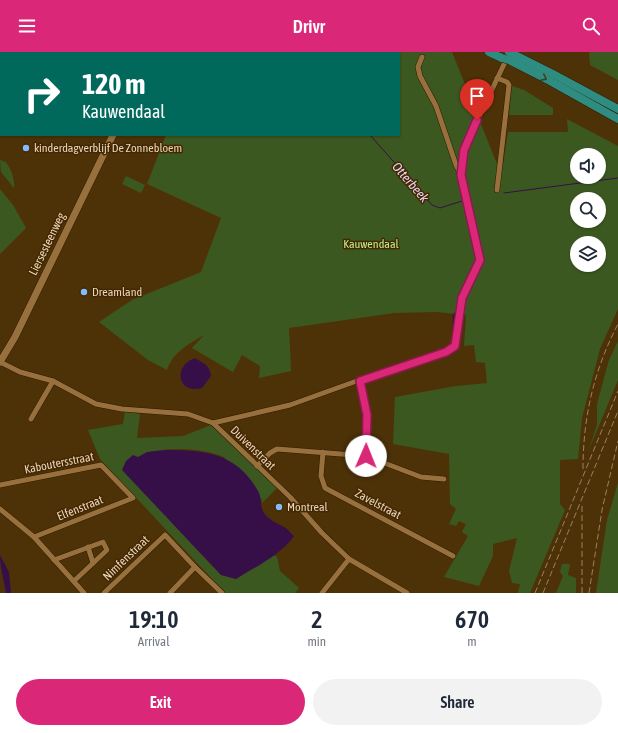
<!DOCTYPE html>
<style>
:root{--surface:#fff;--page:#f2f2f3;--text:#1f2937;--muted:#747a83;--accent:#db2777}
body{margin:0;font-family:"Asap Condensed",sans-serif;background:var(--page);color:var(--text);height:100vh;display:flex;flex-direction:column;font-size:15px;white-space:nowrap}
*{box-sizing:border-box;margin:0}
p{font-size:13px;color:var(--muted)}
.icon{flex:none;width:22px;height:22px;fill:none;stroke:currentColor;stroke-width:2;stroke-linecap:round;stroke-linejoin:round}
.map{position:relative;height:541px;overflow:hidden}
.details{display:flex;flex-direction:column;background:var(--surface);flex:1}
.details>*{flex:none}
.hud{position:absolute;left:0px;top:0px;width:400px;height:84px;box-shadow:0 1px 3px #0004;background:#00695c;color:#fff;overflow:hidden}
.buttons{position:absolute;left:570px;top:96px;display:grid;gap:8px}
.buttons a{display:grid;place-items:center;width:36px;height:36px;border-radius:50%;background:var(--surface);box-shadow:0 1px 3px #0004;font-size:20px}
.pin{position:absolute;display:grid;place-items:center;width:34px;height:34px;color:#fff;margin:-41px -17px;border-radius:50% 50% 50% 0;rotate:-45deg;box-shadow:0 0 4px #0007}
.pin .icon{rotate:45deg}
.me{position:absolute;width:44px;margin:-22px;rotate:1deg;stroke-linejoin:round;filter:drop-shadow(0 0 3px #0008)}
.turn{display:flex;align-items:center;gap:14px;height:84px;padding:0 16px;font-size:18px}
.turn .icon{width:52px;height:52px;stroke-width:2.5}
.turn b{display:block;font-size:28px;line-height:34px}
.eta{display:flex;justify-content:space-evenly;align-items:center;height:68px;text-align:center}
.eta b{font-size:24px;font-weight:600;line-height:28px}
.cta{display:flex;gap:8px;margin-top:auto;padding:8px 16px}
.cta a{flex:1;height:46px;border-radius:24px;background:var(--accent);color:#fff;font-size:16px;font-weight:600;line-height:46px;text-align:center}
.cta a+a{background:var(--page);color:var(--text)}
header{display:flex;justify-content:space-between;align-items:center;height:52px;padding:0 16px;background:var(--accent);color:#fff;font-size:18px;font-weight:600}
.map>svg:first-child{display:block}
.green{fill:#3c5821;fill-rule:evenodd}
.water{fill:#360f49}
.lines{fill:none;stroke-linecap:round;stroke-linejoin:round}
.stream{stroke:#360f49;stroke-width:1}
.minor-casing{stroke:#2f1b01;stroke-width:6}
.secondary-casing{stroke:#2f1b01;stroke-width:8}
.trunk-casing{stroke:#2f1b01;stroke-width:9}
.minor{stroke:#98703d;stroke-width:5}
.secondary{stroke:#98703d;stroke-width:7}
.trunk{stroke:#2e8c80;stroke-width:8}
.rail{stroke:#9a815f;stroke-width:1;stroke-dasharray:6 3;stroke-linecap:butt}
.trunk-bridge-casing{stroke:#2f1b01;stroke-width:9;stroke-linecap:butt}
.trunk-bridge{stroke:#2e8c80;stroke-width:8}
.oneway{stroke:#3e4120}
.route-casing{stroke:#8e194d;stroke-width:10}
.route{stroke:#db2777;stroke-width:7}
.poi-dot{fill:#84bcfb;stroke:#432800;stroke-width:1.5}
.labels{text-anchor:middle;stroke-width:3;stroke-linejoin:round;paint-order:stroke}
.poi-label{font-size:12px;fill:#ebd5bb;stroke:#432800;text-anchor:start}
.street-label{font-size:12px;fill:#ebd5bb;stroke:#432800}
.park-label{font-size:12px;fill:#baef90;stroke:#432800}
.water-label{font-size:13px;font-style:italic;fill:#ecd6fa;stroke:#432800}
</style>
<header><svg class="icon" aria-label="menu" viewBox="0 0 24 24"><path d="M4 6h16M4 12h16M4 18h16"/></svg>Drivr<svg class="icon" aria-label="search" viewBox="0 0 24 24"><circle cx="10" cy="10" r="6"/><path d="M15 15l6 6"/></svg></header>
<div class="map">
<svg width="618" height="541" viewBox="0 0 618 541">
<rect width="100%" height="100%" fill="#4e3207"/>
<g class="green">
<path d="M184,0H452L497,112L503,113L508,80H568L567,67L618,94V257L600,297L582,366L578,407L560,408V452L565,458L530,541H518L520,532L512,531L509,519L517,486L493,492V504L479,534L444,525L468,484L462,480L466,472L459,469L456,474L449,472L456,457L450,452L449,402L393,392L395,345L456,334L487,331L485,311L476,310L474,293L464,294L466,263L437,260L394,261L289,276L291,319L259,326L260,314L242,303L233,320L192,296L204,283C190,291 172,301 167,318L148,308L99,270L132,248L201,220L221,166L147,132L166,83H399V1ZM577,103H599V125H577ZM577,147H599V169H577ZM577,191H599V213H577Z"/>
<path d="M589,0H618V28L590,13Z"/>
<path d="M512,34L524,38L553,56V63H509Z"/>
<path d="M0,108L6,110C11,117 15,127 14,136L1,120Z"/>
<path d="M126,124L145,133L141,141L122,132Z"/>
<path d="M0,137L13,153L26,176L0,202Z"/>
<path d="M618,289V328L588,400L597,373V352L609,308Z"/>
<path d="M125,360L140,362L137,386L183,384L211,373L277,436L262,451V448L224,405C202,396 172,395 149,400C145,401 142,404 138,405L172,471L221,523L236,527L273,503L277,505L280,519L299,536L295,541H225L100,407L88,378L123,372Z"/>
<path d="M618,431V541H596L607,468Z"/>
<path d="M562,512H570L568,523L576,526V541H556L563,524L560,520Z"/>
</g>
<g class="water">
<path d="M457,257L454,290L452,293L453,263Z"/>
<path d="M195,306C203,311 210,313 211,324L202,336C177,343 173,313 195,306Z"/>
<path d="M166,398C205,398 237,401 258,439C262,446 260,453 263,459C269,471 284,472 290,480C291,481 292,483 294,484C281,503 255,515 236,527L221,523L122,418L126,409L133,403L138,405L147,400Z"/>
<path d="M0,503L9,520L11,541H6C4,528 0,516 0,503Z"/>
</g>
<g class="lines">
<g class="stream">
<path d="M312,0L313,1"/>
<path d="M370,83L432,153L440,156L462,149"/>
<path d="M504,141L618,126"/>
</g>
<defs>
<g id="minor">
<path d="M461,122L467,90L507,6"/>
<path d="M497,138L509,33L507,30L497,26"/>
<path d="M0,310L20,320L53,329L96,352L122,357L188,362L213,371L290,445L322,481L349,507L407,541"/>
<path d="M360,329L366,352V404"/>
<path d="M31,367L53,329"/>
<path d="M213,371L290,353L365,326L446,300L455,294L463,246L480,208L479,201L461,123L456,113L436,54L420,24L418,15L422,5"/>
<path d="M323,400L321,424L325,436L453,504"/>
<path d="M257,414L270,401L277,397L366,404L421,425L444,427"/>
<path d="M0,433L101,413L133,446L34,485"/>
<path d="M0,457L34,485L84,541"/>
<path d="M88,495L93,511"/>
<path d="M54,508L103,490L107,498L74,529"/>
<path d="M104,541L165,483L195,515L222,541"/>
<path d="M170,541L195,515"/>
<path d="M322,541L349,507"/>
</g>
<g id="secondary">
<path d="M144,1V0"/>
<path d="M0,310L15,285L113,83"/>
</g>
<g id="trunk">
<path d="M489,0L502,6"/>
<path d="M511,1L553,22L618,57"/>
<path d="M509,8L550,29L618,67"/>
</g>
</defs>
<use href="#minor" class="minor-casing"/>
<use href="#secondary" class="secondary-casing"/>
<use href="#trunk" class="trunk-casing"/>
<use href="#minor" class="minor"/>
<use href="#secondary" class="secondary"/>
<use href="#trunk" class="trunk"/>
<g class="rail">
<path d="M583,417C583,365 594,318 618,272"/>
<path d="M535,541L618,339"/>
<path d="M543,541L618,359"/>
<path d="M582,541V453"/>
<path d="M589,541L602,458L618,389"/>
</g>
<defs>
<g id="trunk-bridge">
<path d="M509,0L511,1"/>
<path d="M502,6L509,8"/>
</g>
</defs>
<use href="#trunk-bridge" class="trunk-bridge-casing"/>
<use href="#trunk-bridge" class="trunk-bridge"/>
</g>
<defs><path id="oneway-chevron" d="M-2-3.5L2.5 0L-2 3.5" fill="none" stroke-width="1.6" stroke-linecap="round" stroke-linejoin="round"/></defs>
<use class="oneway" href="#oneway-chevron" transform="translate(544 26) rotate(26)"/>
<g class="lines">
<defs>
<path id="route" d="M366,404L367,363L360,329L446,300L455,294L462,246L480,208L461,123L464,98L477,68"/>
</defs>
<use href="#route" class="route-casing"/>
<use href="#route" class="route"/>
</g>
<g class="poi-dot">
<circle cx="26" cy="96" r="4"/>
<circle cx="84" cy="240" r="4"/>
<circle cx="279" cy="455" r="4"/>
</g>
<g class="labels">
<g class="poi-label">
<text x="34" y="100">kinderdagverblijf De Zonnebloem</text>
<text x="92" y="244">Dreamland</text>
<text x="287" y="459">Montreal</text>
</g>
<g class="street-label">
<text transform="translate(47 192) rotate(-64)" y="4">Liersesteenweg</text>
<text transform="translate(253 396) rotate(44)" y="4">Duivenstraat</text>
<text transform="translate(59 411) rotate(-11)" y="4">Kaboutersstraat</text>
<text transform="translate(378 452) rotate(28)" y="4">Zavelstraat</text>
<text transform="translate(80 456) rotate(-22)" y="4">Elfenstraat</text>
<text transform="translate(126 506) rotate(-44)" y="4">Nimfenstraat</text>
</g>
<g class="park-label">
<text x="371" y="196">Kauwendaal</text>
</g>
<g class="water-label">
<text transform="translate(411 130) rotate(49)" y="5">Otterbeek</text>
</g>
</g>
</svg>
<div class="buttons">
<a><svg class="icon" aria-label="sound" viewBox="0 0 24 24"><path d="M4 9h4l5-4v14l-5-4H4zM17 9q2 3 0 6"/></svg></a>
<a><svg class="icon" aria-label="search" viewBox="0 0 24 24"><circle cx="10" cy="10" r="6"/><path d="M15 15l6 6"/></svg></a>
<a><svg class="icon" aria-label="layers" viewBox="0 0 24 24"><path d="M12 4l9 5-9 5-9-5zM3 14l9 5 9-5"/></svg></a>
</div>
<div class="pin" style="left:477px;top:68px;background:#d93025"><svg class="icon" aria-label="arrive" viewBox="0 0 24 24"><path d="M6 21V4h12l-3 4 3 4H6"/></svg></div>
<svg class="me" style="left:366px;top:404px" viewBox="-20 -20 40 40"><circle r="19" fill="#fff"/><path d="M0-13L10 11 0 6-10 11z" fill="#db2777"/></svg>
<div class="hud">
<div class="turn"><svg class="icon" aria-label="right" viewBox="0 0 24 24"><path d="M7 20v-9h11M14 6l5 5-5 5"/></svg><div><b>120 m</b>Kauwendaal</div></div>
</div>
</div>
<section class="details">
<div class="eta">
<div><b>19:10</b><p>Arrival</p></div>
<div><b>2</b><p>min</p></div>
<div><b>670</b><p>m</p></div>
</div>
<div class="cta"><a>Exit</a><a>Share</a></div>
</section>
